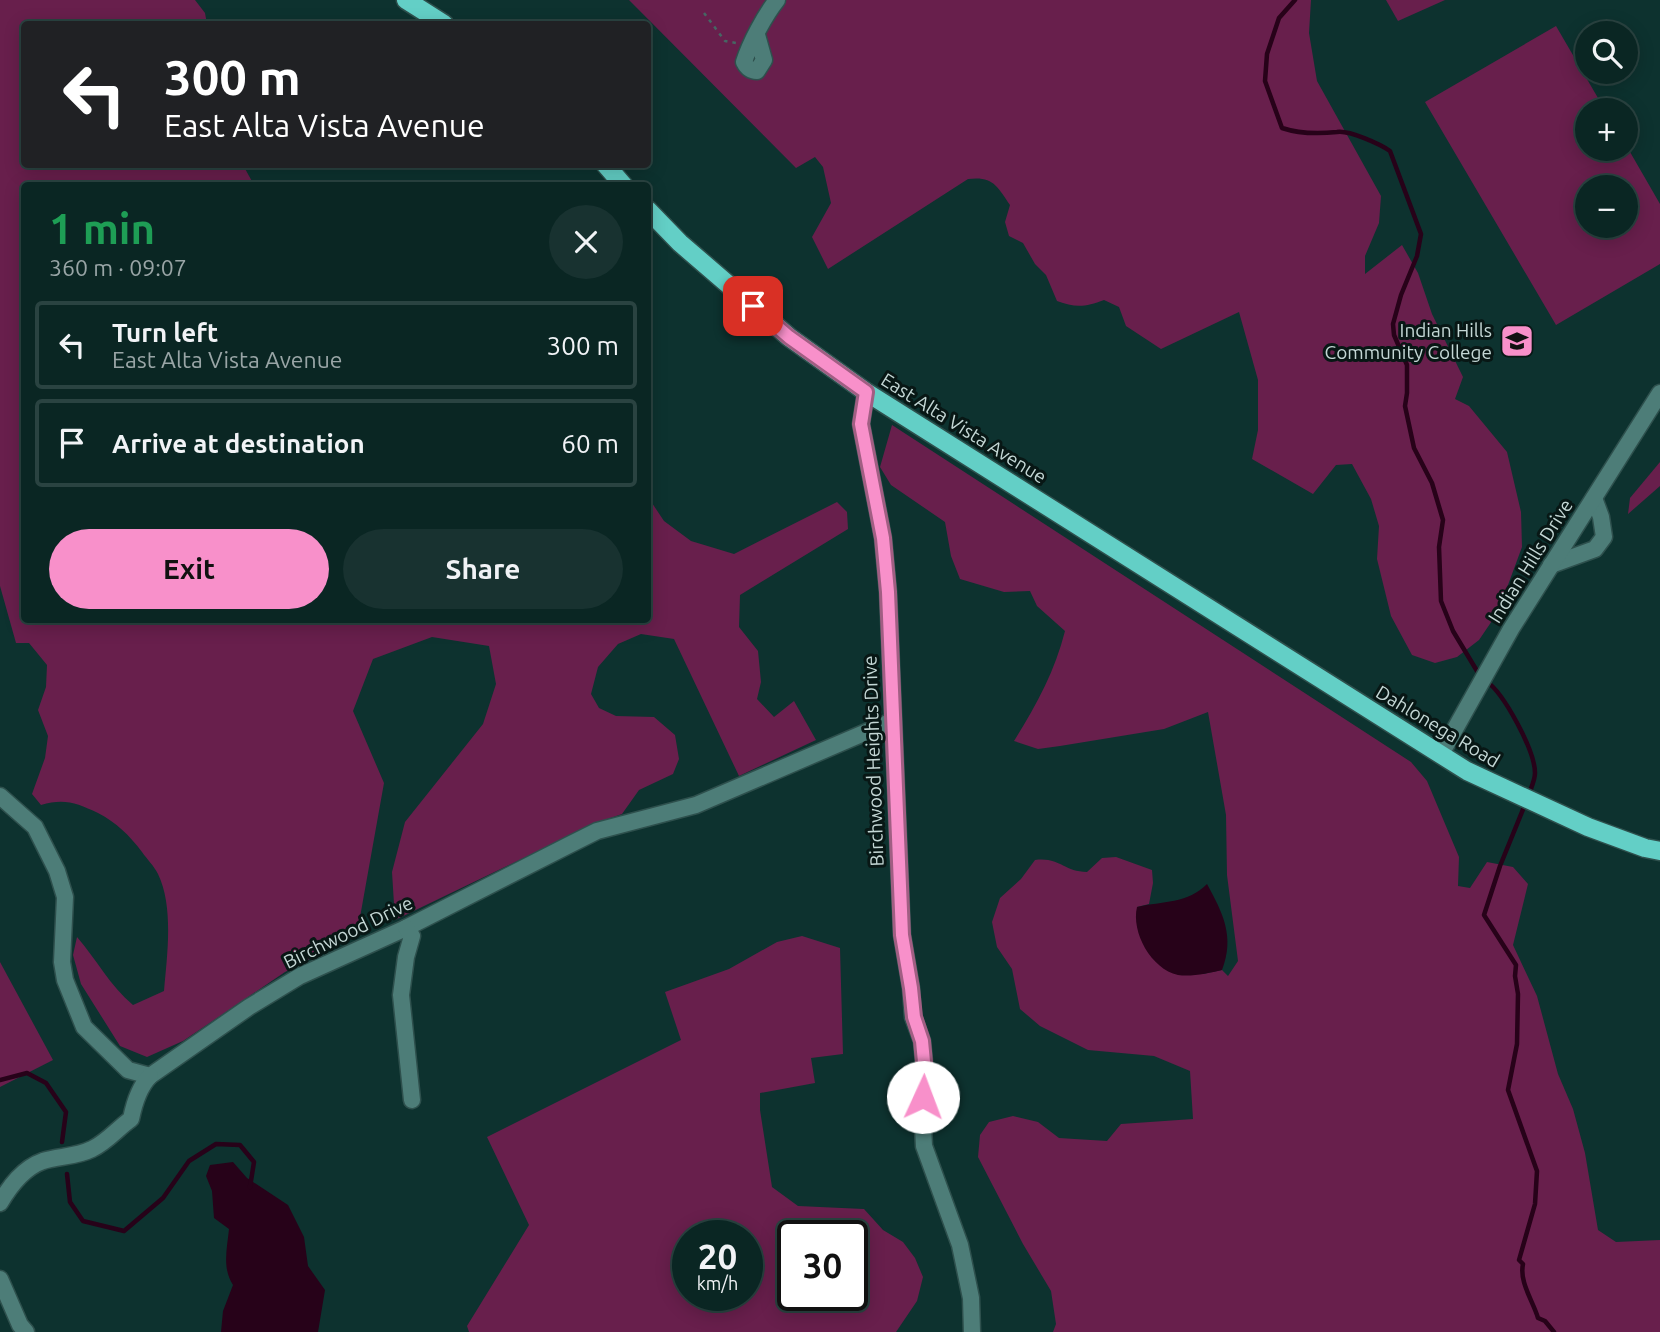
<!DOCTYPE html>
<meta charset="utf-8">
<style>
:root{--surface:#0a2623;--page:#183230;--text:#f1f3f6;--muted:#99a5a6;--line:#2a4341;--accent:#f890ca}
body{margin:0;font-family:Ubuntu,sans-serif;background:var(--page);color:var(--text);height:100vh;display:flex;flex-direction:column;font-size:26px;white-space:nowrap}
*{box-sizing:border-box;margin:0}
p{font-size:23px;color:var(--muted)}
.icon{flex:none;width:38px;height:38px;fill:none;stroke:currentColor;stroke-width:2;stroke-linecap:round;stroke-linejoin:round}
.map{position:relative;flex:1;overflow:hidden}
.sheet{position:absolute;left:21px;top:182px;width:630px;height:441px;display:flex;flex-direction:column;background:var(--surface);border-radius:7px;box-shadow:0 4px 18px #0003,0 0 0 2px var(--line)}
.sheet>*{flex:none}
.banner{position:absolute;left:21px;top:21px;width:630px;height:147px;border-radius:7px;box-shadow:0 4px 18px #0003,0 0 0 2px var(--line);background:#202124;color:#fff;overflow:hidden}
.controls{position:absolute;left:1575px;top:21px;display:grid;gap:14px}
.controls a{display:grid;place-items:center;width:63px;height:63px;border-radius:50%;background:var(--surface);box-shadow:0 4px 18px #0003,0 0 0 2px var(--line);font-size:35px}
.speed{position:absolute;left:672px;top:1220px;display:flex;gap:14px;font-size:35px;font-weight:700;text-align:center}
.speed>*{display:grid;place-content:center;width:91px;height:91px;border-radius:50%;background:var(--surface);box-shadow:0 4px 18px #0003,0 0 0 2px var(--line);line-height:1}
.speed small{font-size:18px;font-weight:400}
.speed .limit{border:4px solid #111;border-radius:10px;background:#fff;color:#111}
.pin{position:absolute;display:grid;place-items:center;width:60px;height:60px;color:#fff;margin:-30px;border-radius:14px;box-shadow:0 4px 10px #0006}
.me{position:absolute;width:77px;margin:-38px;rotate:2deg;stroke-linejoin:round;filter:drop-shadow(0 0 5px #0008)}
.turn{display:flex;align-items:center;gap:24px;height:147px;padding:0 28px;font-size:32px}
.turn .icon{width:91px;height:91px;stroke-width:2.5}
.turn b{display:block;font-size:49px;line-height:60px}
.round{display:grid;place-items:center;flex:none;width:74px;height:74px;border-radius:37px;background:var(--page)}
.summary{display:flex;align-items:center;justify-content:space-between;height:119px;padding:0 28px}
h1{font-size:42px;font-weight:600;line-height:52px;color:#1e9e55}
.action{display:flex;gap:14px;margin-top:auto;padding:14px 28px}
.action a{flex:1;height:80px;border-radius:42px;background:var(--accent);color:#111;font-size:28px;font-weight:600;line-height:80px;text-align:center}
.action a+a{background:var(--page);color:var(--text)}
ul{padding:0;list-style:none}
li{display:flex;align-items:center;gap:21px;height:88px;margin:0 14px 10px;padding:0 14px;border:4px solid var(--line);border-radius:7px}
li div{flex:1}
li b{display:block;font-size:26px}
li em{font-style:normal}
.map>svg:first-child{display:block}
.green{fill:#681f4c;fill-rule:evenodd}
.water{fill:#270219}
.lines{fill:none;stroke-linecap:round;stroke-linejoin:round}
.stream{stroke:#270219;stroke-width:4.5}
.minor-casing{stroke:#2e504d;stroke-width:19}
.major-casing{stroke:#2e504d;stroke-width:21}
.path{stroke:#466663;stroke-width:2.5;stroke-dasharray:3.5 5;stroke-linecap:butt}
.minor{stroke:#4d7d78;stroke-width:16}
.major{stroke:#63cfc6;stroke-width:18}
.route-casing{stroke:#a15e83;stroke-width:18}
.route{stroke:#f890ca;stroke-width:12}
.labels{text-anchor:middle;stroke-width:6;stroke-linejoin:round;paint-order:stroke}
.poi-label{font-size:19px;fill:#c4d7d5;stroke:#081715;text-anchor:end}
.street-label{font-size:19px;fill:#c4d7d5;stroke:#081715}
</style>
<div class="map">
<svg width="1660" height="1332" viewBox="0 0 1660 1332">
<rect width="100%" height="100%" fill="#0d322f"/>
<g class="green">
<path d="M0,0H195L205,13L207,24H24V164L243,165L254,185L24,186V620H648V497L664,521L691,541L734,554L837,502L847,512L848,529L740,595L739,627L758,651L761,682L757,699L774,717L794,701L816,740L739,776L674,639L641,634L618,644L598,667L591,694L599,708L616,716L654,717L675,735L679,759L673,774L639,790L622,814L596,823L395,920L392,872L405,822L483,724L496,684L489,646L432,637L373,659L353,711L384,783L357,934L285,972L183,1041L147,1057L120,1046L81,984L73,955L77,937C97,960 110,986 133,1005L164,991C167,956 174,907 158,874C154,866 147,859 142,852C129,835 117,823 98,813C77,803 64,798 41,805L32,794L45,758L48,736L38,710L46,687L47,665L29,643H16L0,586Z"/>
<path d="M629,0H1311L1309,33L1317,81L1381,196L1379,223L1365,256V274L1402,245L1418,273L1432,314L1463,377L1455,399L1469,406L1507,452L1521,512L1522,547L1498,612L1479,640L1457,657L1435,663L1412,655L1391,616L1377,559L1379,526L1371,499L1352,464L1336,465L1313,494L1252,459L1258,430V380L1239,312L1161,349L1126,326L1119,307L1104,300C1086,307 1075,308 1057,301L1046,275L1035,264L1023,243L1009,236L1005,222L1010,205C997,186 993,176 968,179L828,269L812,237L831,203L823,167L815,157L796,168Z"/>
<path d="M1386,0H1445L1398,21Z"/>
<path d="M1556,26L1605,110H1587V149H1626V145L1660,204V264L1556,325L1425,102ZM1587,187H1626V226H1587Z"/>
<path d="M892,425L1411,762L1427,781L1459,857L1458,886L1470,888L1487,862L1513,867L1528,884L1513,945L1537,996L1558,1074L1573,1109L1585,1153L1598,1230L1616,1242L1660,1240V1332H1053L1056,1324L1051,1291L1023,1244L978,1157L980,1135L989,1122L1013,1116L1038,1122L1059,1138L1107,1141L1121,1124L1193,1119L1190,1071L1154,1056L1088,1050L1040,1026L1020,1009L1012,969L997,947L992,922L1000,898L1021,879L1035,860C1061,857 1063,872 1087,872L1102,858L1116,857L1152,870L1153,883L1149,904L1137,907L1203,974L1222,970L1228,976L1238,961L1227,875L1226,815L1208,712L1164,729L1060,746L1038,749L1014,741C1036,706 1055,671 1065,631L1037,606L1030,591L1004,592L960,579L951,556L945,522L891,485L880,467Z"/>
<path d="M1660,462V486L1628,514L1630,498Z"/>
<path d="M802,936L840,948L843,1054L811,1058L815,1083L760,1093V1110L772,1187L798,1206L864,1209L883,1230L903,1242L915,1258L923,1277L917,1301L896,1332H469L467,1326L529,1225L487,1137L681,1040L665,992L729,969L777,942ZM688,1236H747V1295H688ZM793,1236H852V1295H793Z"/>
<path d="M0,962L53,1060L0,1087Z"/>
</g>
<g class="water">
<path d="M1207,884C1223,913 1235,937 1222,970C1209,973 1192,977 1178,975C1151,969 1131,932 1137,907C1163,901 1187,904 1207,884Z"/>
<path d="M233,1162L247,1178L288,1205L304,1237L308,1266L325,1290L318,1332H221L223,1311L233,1285C222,1268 227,1249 229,1229L214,1218L212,1191L206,1176L210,1165Z"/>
</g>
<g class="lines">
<g class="stream">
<path d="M1295,0L1279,18L1267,54L1265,81L1282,128C1300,134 1318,134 1337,132C1349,130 1380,144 1390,151L1421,234L1417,256L1401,295L1393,324L1394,335L1407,365V393L1405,406L1414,448L1432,483L1443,520L1439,547L1441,601L1453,631L1480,676"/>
<path d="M1486,681C1504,693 1535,751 1535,773C1535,780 1531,788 1529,794"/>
<path d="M1526,802L1500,866L1484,915L1516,965L1515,976L1518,994L1517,1044L1508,1090L1537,1171L1535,1204L1519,1260L1523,1264C1519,1282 1533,1301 1538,1318L1545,1321L1554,1332"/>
<path d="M0,1080L27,1073L46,1083L66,1112L62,1142"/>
<path d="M67,1174L70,1202L83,1221L124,1231L163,1198L189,1161L216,1144L240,1145L254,1162L250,1187"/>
</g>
<defs>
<g id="minor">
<path d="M757,35L764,60L757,71C750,71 747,68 744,62C750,43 765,15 777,0"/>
<path d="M866,392L861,424L883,538L888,592L902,935L911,988L913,1017L922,1041L924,1062L922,1108L924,1146L960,1245L971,1298L972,1332"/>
<path d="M1551,565L1595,549L1604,537L1601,517L1594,498"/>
<path d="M1441,754L1511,629L1660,393"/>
<path d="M0,796L35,827L57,871L65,897L62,962L65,980L84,1027L128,1070L150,1076L249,1007L300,976L406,928L571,844L597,831L696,805L892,721"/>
<path d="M406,928L412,936L406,957L401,995L412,1100"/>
<path d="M0,1203C10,1186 23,1168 43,1161C59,1156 76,1157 92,1149C107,1142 118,1128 131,1119C134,1104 139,1087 150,1076"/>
<path d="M0,1279L20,1325L26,1332"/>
</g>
<g id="major">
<path d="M406,0L444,24"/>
<path d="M605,164L624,186"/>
<path d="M648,210L680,243L789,337L866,392L1467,771L1588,827L1645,848L1660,851"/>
</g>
</defs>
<use href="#minor" class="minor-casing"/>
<use href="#major" class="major-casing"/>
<path class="path" d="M704,13L725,41L736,43"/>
<use href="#minor" class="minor"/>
<use href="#major" class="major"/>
</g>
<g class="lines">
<defs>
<path id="route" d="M753,306L789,337L866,392L861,424L883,538L888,592L902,935L911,988L914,1017L922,1041L924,1062L923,1097"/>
</defs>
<use href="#route" class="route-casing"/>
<use href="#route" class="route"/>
</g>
<defs>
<symbol id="university-square" viewBox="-11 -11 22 22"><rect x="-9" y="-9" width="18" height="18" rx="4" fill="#f890ca" stroke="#081715"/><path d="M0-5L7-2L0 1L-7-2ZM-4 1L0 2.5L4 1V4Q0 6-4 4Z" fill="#111"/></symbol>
</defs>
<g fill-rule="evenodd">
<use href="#university-square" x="1498" y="322" width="38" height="38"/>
</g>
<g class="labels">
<g class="poi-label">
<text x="1492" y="337">Indian Hills<tspan x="1492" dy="22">Community College</tspan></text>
</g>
<g class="street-label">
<text transform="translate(964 428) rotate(32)" y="7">East Alta Vista Avenue</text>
<text transform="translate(1530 561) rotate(-58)" y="7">Indian Hills Drive</text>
<text transform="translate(1438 726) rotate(31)" y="7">Dahlonega Road</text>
<text transform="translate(873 761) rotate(-92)" y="7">Birchwood Heights Drive</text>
<text transform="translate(348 932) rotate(-26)" y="7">Birchwood Drive</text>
</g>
</g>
</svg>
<div class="controls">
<a><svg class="icon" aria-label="search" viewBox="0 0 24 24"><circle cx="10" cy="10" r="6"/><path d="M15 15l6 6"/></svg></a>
<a>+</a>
<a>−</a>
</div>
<div class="speed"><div>20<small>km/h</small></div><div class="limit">30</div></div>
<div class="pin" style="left:753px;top:306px;background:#d93025"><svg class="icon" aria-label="arrive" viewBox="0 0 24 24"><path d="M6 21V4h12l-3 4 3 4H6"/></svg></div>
<svg class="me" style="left:923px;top:1097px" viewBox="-20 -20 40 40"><circle r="19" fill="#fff"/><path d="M0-13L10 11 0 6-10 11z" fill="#f890ca"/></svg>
<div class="banner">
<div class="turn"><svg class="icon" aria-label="left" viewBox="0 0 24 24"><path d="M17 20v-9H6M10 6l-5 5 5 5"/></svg><div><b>300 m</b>East Alta Vista Avenue</div></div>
</div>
<section class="sheet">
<div class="summary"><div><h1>1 min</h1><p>360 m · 09:07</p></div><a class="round"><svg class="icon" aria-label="close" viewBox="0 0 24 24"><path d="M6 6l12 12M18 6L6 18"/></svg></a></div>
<ul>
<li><svg class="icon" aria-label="left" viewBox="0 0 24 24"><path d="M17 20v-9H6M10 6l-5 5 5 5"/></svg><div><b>Turn left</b><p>East Alta Vista Avenue</p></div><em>300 m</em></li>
<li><svg class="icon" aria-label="arrive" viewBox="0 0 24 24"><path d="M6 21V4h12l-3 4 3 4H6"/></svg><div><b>Arrive at destination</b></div><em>60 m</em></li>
</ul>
<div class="action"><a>Exit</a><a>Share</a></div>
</section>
</div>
